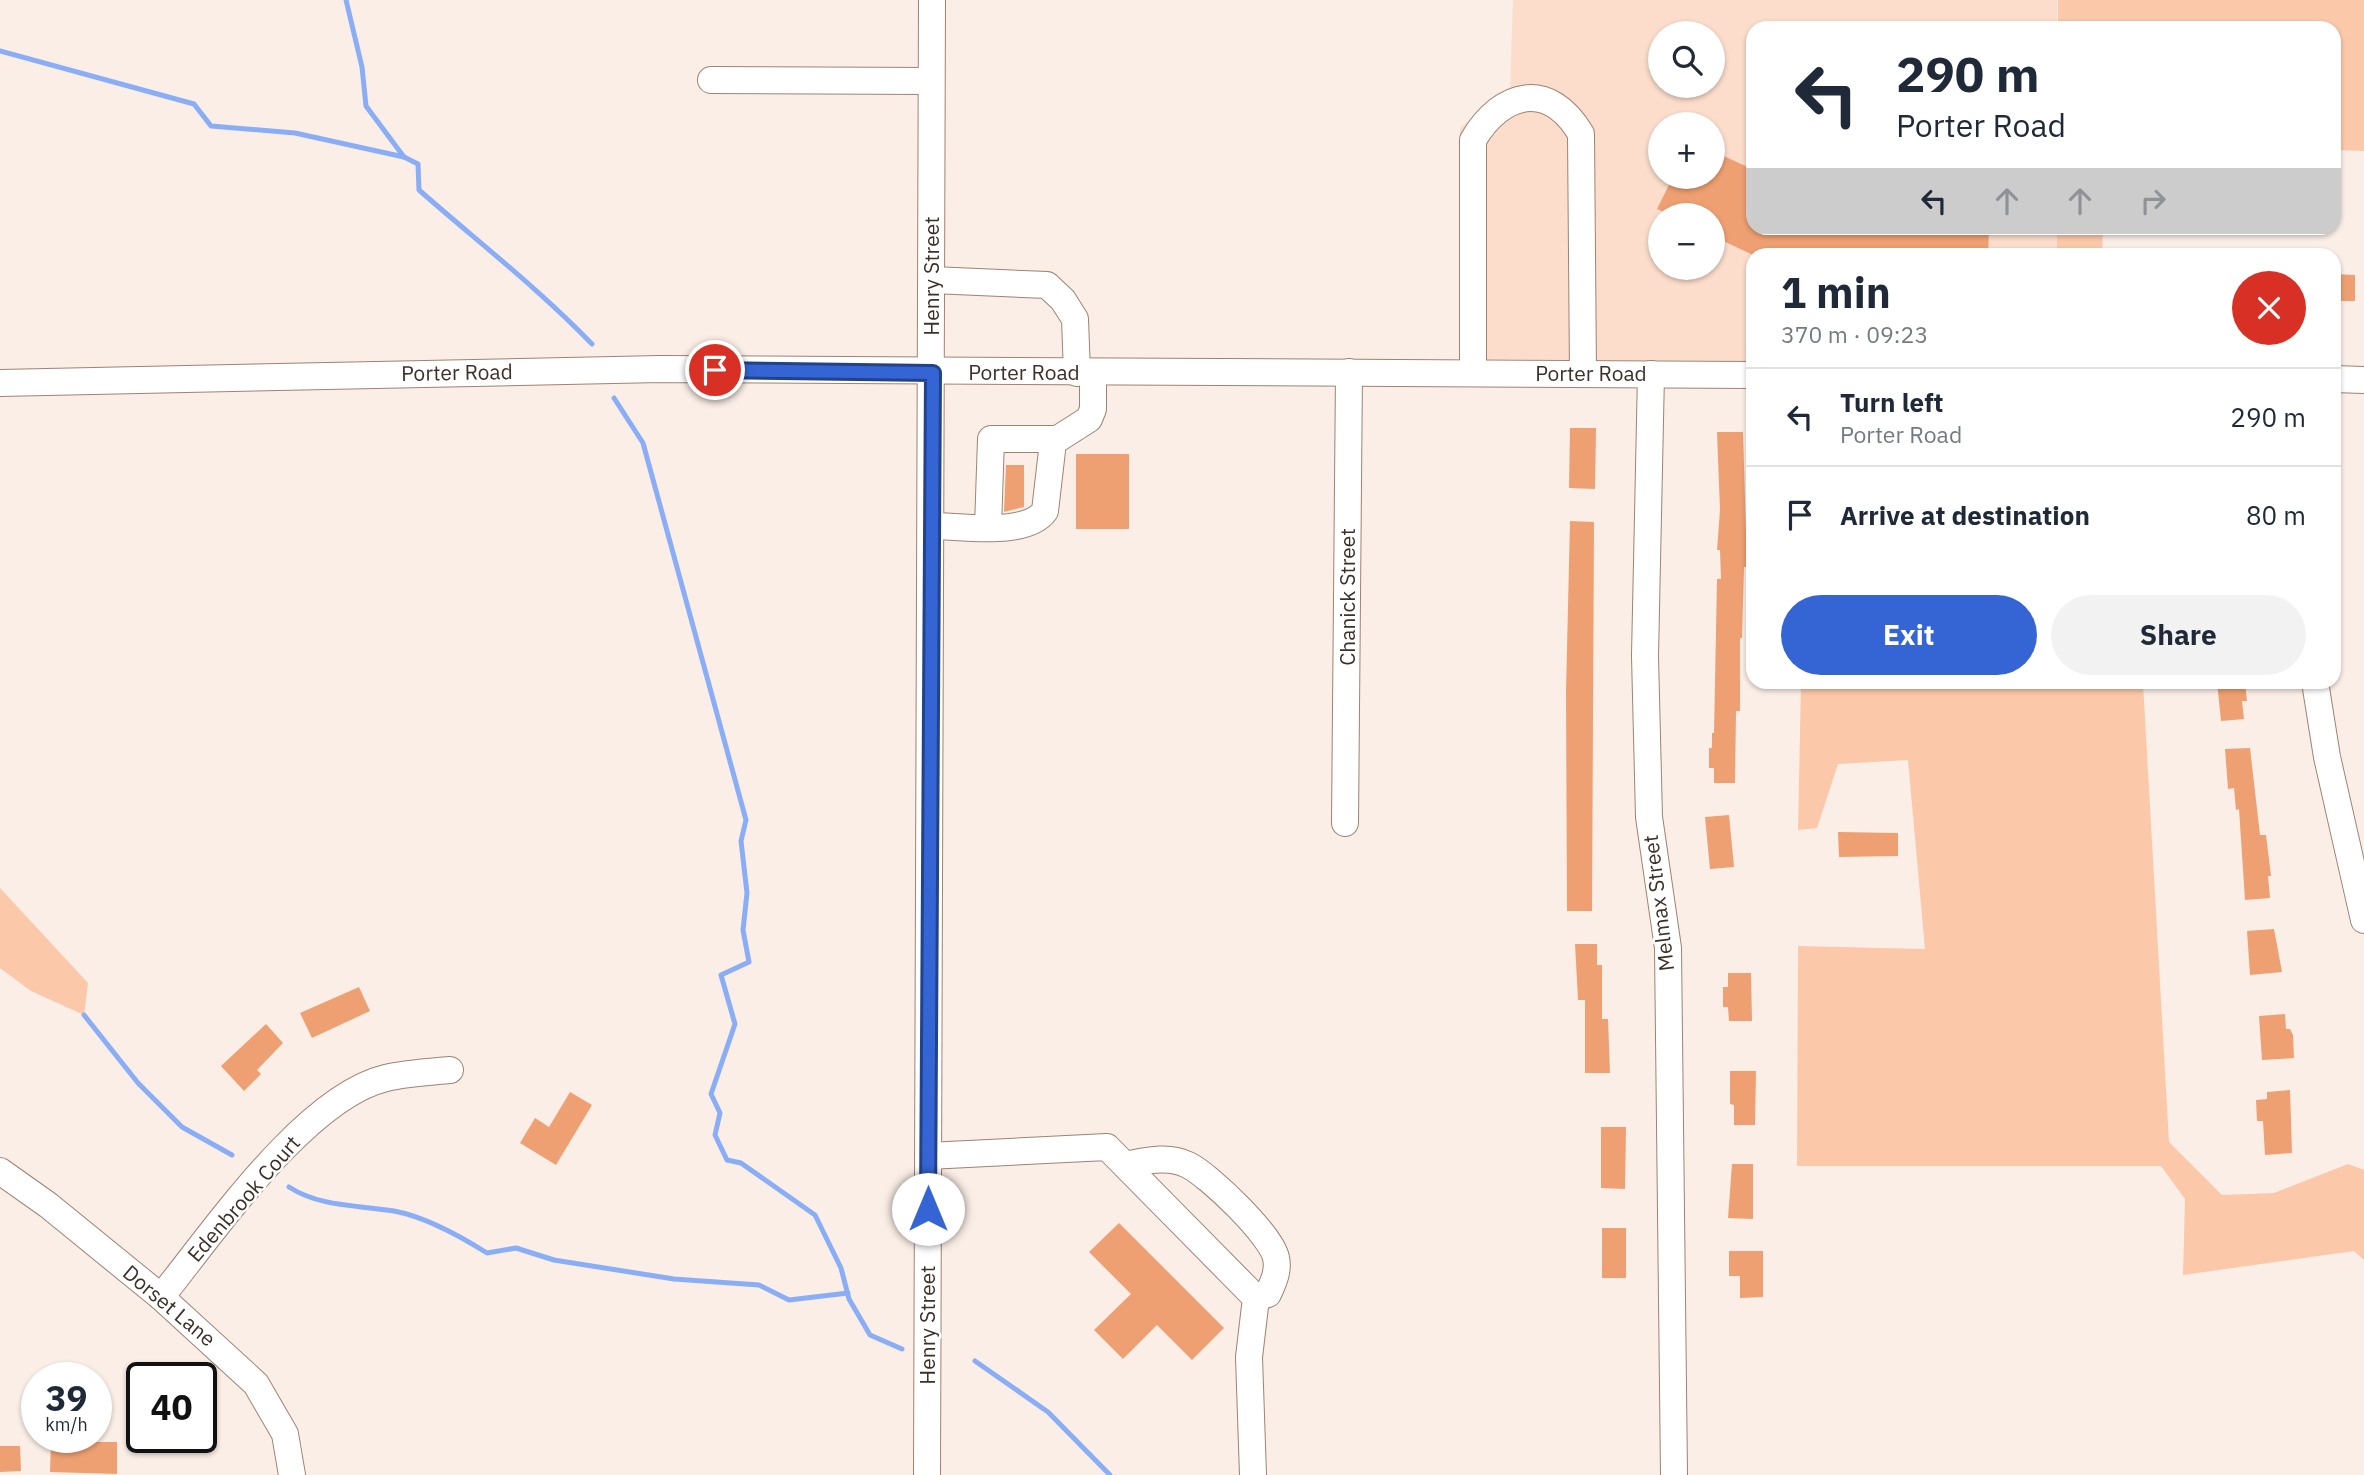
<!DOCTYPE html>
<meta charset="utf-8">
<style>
:root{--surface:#fff;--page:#f2f2f3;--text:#1f2937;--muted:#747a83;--line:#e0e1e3;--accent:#3565d5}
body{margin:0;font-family:"IBM Plex Sans",sans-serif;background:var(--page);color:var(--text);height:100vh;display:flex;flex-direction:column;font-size:26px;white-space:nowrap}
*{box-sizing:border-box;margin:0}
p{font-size:23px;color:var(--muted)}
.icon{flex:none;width:38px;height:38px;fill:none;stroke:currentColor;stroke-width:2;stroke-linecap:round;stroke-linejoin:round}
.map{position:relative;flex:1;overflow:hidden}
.sheet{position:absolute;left:1746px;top:248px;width:595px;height:441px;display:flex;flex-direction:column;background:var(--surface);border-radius:21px;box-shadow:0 2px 5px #0004}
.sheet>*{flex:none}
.hud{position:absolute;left:1746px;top:21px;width:595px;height:214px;border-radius:21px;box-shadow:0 2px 5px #0004;background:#fff;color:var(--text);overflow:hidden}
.fabs{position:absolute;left:1648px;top:21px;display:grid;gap:14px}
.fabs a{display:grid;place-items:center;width:77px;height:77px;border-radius:50%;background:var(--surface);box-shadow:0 2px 5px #0004;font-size:35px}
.speed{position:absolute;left:21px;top:1362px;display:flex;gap:14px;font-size:35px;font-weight:700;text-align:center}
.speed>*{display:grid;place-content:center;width:91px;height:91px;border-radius:50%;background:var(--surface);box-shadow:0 2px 5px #0004;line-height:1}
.speed small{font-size:18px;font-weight:400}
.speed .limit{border:4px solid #111;border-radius:10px;background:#fff;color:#111}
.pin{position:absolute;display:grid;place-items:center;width:60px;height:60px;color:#fff;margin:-30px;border:4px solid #fff;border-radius:50%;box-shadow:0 2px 7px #0007}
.me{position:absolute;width:77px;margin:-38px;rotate:0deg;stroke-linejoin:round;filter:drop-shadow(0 0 5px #0008)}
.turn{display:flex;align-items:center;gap:24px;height:147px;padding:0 35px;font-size:32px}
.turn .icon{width:91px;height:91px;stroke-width:2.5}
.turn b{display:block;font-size:49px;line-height:60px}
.lanes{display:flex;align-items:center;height:66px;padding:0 35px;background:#0003;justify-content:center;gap:35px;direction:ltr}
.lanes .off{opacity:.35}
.round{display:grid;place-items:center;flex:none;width:74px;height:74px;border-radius:37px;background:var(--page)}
.headline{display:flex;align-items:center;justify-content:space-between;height:119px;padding:0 35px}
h1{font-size:42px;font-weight:700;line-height:52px}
.primary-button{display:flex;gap:14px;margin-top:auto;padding:14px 35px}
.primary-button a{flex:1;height:80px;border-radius:42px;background:var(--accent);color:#fff;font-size:28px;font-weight:700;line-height:80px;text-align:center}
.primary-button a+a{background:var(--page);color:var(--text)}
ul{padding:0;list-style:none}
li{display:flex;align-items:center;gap:21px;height:98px;padding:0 35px;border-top:2px solid var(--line)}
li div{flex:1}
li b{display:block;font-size:26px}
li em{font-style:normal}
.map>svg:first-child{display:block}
.built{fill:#fcddcb;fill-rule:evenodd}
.green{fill:#fcc8aa}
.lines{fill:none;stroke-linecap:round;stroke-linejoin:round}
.stream{stroke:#8aaef6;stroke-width:5}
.building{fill:#eea072}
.minor-casing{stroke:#9f8272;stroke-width:28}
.minor{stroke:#fff;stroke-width:26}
.route-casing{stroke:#22428a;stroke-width:18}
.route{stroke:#3565d5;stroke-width:12}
.labels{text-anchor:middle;stroke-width:5;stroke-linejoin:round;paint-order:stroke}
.street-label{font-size:21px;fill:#3d302a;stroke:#fff}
</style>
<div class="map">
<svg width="2364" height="1475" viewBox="0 0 2364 1475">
<rect width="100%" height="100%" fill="#fbeee7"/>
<path class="built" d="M1513,0H2057V28H1754V228H2057V255L1754,256L1753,361L1459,359L1460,128L1510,89ZM1661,33H1713V86H1661ZM1661,124H1713V177H1661ZM1661,215H1713V268H1661Z"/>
<g class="green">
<path d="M2058,0H2364V151L2335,150L2334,28H2058Z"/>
<path d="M2057,228H2103L2102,255H2057Z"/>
<path d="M1801,683H2143L2169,1142L2222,1195L2274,1193L2348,1164L2364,1170V1260L2354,1251L2183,1275L2185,1199L2161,1166H1797L1798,946L1925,949L1908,760L1838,764L1817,828L1798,830Z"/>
<path d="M0,888L88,983L84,1015L31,991L0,968Z"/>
</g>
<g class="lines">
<g class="stream">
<path d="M346,0L362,67L366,106L404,157"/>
<path d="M0,51L194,104L211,126L295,133L404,157L418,164L419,190C477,241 538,288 592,344"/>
<path d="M614,398L643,443L746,820L741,841L747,893L743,930L749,962L721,975L735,1024L711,1094L720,1113L715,1135L727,1160L741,1163L815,1215L841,1268L849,1299L870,1335L902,1349"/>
<path d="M84,1015L138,1083L182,1127L232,1155"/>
<path d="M289,1187C320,1207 357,1205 394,1211C426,1217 460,1236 487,1253L516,1248L554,1260L674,1279L759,1285L789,1300L848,1293"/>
<path d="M975,1361L1048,1412L1110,1475"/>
</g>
</g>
<g class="building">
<path d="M1713,151L1754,170V228H1989L1988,256H1755L1713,236V215H1671L1657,209L1673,177H1713Z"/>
<path d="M2334,274L2355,275V301H2334Z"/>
<path d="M1570,428H1596L1595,489L1569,488Z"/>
<path d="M1717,432H1743L1747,567H1744L1742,638H1740V711H1736L1735,783H1714V768H1709V748H1712V733H1714L1717,579H1721L1720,550H1717L1720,510Z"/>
<rect x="1076" y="454" width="53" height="75"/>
<path d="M1006,465H1024V507L1004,512Z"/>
<path d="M1570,521L1594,522L1592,911H1567L1566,692Z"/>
<path d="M2217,682H2245L2247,701H2242L2244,719L2221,721Z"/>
<path d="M2250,748L2260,835H2266L2271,876H2268L2270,898L2245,900L2239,809L2236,810L2234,788L2228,789L2225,749Z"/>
<path d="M1729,815L1734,867L1710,869L1705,817Z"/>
<path d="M1838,832L1898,833V856L1839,857Z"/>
<path d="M2274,929L2282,972L2250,975L2247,931Z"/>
<path d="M1575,944H1597V965H1602V1019H1608L1610,1073H1585V1000H1578Z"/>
<path d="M1728,973H1751L1752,1021H1729L1728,1007H1723V987H1728Z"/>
<path d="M359,987L370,1011L312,1038L300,1013Z"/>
<path d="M2285,1014L2286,1029H2290L2293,1035L2294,1058L2262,1060L2259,1016Z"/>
<path d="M266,1024L283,1043L257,1070L261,1074L244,1091L221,1066Z"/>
<path d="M1730,1071H1756L1755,1125H1734V1105L1730,1104Z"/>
<path d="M2290,1090L2292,1153L2265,1155L2263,1121H2257L2256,1100L2267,1099V1092Z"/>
<path d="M570,1092L592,1105L556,1165L520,1143L535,1118L549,1127Z"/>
<path d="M1601,1127H1626L1625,1189L1601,1188Z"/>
<path d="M1732,1164H1753V1219L1728,1218Z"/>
<path d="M1119,1223L1224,1328L1192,1360L1157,1325L1123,1359L1094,1330L1131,1294L1089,1252Z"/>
<rect x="1602" y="1228" width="24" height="50"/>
<path d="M1729,1251H1763V1297L1740,1298V1276H1729Z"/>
<path d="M51,1442H117V1474L50,1472Z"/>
<path d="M0,1446H20L21,1471L0,1472Z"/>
</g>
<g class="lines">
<defs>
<g id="minor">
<path d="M711,80L931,81"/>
<path d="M932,280L1047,285L1063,300L1075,319L1077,373"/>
<path d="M1473,373V140C1502,91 1549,80 1581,134L1583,374"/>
<path d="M1651,374L1645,656L1649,817L1668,948L1674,1475"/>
<path d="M2334,379L2364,380"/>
<path d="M0,383L660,369L1754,375"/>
<path d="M931,526C962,526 1026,537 1045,511L1053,442L1089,419L1093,409V373"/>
<path d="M988,527L991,439H1054"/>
<path d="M2315,682L2327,757L2364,920"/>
<path d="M1345,823L1349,372"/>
<path d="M928,1156L1107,1147L1256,1298L1249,1357L1253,1475"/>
<path d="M1125,1165C1146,1161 1168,1155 1188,1165C1209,1175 1272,1236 1276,1258C1279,1271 1273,1283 1268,1294L1256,1298"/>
<path d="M0,1171L48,1205L161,1297L256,1384L285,1434L292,1475"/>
<path d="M161,1297C212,1234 305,1097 386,1078C406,1073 429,1072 450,1070"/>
<path d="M927,1475L932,0"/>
</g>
</defs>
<use href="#minor" class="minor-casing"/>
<use href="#minor" class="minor"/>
</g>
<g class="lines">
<defs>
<path id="route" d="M715,370L933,373L928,1209"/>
</defs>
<use href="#route" class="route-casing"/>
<use href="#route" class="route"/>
</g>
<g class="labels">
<g class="street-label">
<text transform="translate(932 276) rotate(-90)" y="7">Henry Street</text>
<text transform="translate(457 373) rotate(-1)" y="7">Porter Road</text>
<text x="1024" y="380">Porter Road</text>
<text x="1591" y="381">Porter Road</text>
<text transform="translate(1348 597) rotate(-90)" y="7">Chanick Street</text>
<text transform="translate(1659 903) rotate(-97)" y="7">Melmax Street</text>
<text transform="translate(244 1199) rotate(-49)" y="7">Edenbrook Court</text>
<text transform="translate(169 1306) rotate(40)" y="7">Dorset Lane</text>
<text transform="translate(928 1325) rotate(-90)" y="7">Henry Street</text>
</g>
</g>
</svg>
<div class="fabs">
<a><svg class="icon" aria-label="search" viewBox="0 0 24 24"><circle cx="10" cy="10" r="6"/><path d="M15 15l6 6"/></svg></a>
<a>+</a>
<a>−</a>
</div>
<div class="speed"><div>39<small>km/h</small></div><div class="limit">40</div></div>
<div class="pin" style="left:715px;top:370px;background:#d93025"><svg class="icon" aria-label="arrive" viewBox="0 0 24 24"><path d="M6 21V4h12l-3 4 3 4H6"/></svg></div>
<svg class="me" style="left:928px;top:1209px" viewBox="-20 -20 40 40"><circle r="19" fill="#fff"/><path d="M0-13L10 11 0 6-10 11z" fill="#3565d5"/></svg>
<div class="hud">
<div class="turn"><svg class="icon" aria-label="left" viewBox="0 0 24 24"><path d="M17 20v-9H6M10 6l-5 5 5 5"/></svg><div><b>290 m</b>Porter Road</div></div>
<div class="lanes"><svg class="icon" aria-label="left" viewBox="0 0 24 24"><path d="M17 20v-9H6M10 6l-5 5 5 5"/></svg><svg class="icon off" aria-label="ahead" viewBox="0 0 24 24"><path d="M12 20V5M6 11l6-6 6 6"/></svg><svg class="icon off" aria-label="ahead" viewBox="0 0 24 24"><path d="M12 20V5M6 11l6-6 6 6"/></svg><svg class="icon off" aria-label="right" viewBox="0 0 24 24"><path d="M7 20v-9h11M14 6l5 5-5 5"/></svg></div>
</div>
<section class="sheet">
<div class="headline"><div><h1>1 min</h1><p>370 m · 09:23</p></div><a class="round" style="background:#d93025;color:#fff"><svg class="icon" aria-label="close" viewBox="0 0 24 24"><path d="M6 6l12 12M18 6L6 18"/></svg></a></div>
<ul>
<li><svg class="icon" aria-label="left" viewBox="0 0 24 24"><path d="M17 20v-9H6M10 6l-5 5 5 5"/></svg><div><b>Turn left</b><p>Porter Road</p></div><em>290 m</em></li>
<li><svg class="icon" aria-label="arrive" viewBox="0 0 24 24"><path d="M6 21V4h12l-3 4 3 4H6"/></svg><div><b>Arrive at destination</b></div><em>80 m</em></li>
</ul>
<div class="primary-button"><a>Exit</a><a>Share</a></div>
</section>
</div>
